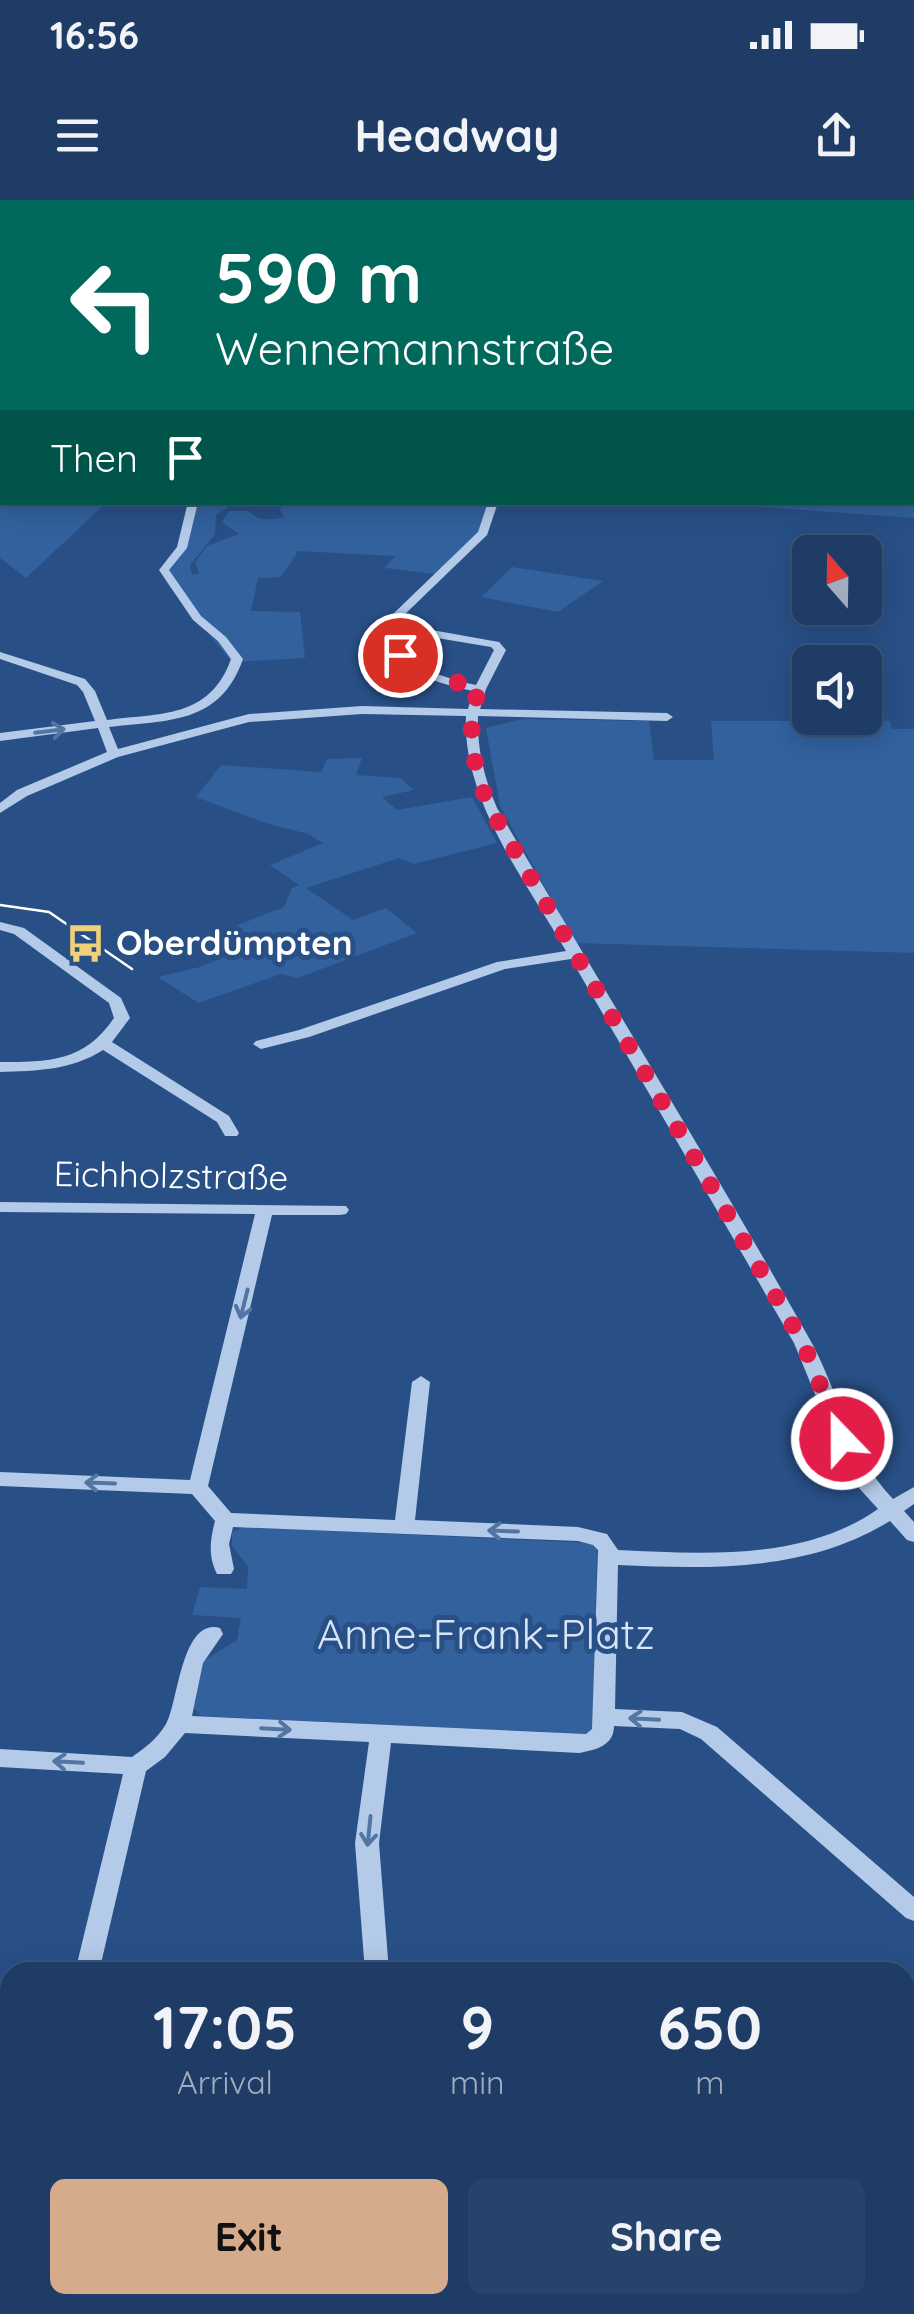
<!DOCTYPE html>
<meta charset="utf-8">
<style>
:root{--surface:#1e3c65;--page:#26436b;--text:#f1f3f6;--muted:#a1adbf;--line:#3c5679;--accent:#d6ab8b}
body{margin:0;font-family:Quicksand,sans-serif;background:var(--page);color:var(--text);height:100vh;display:flex;flex-direction:column;font-size:38px;white-space:nowrap}
*{box-sizing:border-box;margin:0}
p{font-size:32px;color:var(--muted)}
.icon{flex:none;width:55px;height:55px;fill:none;stroke:currentColor;stroke-width:2;stroke-linecap:round;stroke-linejoin:round}
.map{position:relative;flex:1;overflow:hidden}
.sheet{position:absolute;left:0px;top:1762px;width:915px;height:352px;display:flex;flex-direction:column;background:var(--surface);border-radius:30px 30px 0 0;box-shadow:0 5px 25px #0003,0 0 0 2px var(--line)}
.sheet>*{flex:none}
.hud{position:absolute;left:0px;top:0px;width:915px;height:305px;box-shadow:0 5px 25px #0003,0 0 0 2px var(--line);background:#00695c;color:#fff;overflow:hidden}
.needle{width:65px;rotate:340deg}
.tools{position:absolute;left:792px;top:335px;display:grid;gap:20px}
.tools a{display:grid;place-items:center;width:90px;height:90px;border-radius:15px;background:var(--surface);box-shadow:0 5px 25px #0003,0 0 0 2px var(--line);font-size:50px}
.pin{position:absolute;display:grid;place-items:center;width:85px;height:85px;color:#fff;margin:-42px;border:5px solid #fff;border-radius:50%;box-shadow:0 2px 10px #0007}
.me{position:absolute;width:110px;margin:-55px;rotate:338deg;stroke-linejoin:round;filter:drop-shadow(0 0 8px #0008)}
.turn{display:flex;align-items:center;gap:35px;height:210px;padding:0 50px;font-size:45px}
.turn .icon{width:130px;height:130px;stroke-width:2.5}
.turn b{display:block;font-size:70px;line-height:85px}
.then{display:flex;align-items:center;height:95px;padding:0 50px;background:#0003;gap:20px;font-size:38px}
.eta{display:flex;justify-content:space-evenly;align-items:center;height:170px;text-align:center}
.eta b{font-size:60px;font-weight:700;line-height:70px}
.primary-button{display:flex;gap:20px;margin-top:auto;padding:20px 50px}
.primary-button a{flex:1;height:115px;border-radius:15px;background:var(--accent);color:#111;font-size:40px;font-weight:700;line-height:115px;text-align:center}
.primary-button a+a{background:var(--page);color:var(--text)}
.status{display:flex;justify-content:space-between;align-items:center;height:70px;padding:0 50px;background:var(--surface);direction:ltr}
.status svg{height:28px;fill:currentColor}
header{display:flex;justify-content:space-between;align-items:center;height:130px;padding:0 50px;background:var(--surface);font-size:45px;font-weight:700}
.map>svg:first-child{display:block}
.green{fill:#32619e}
.lines{fill:none;stroke-linecap:round;stroke-linejoin:round}
.minor{fill:#b3cae8;fill-rule:evenodd}
.tram{stroke:#fff;stroke-width:2.5}
.oneway{stroke:#5275a4}
.route{stroke:#e11d48;stroke-width:18;stroke-dasharray:0 32.4}
.labels{text-anchor:middle;stroke-width:10;stroke-linejoin:round;paint-order:stroke}
.poi-label{font-size:35px;font-weight:bold;fill:#fff;stroke:#285087;text-anchor:start}
.street-label{font-size:35px;fill:#fff;stroke:#285087}
.near-park-label{font-size:42px;fill:#d7e5f6;stroke:#285087}
</style>
<div class="status"><b>16:56</b><svg viewBox="0 0 49 12"><path d="M0 12V9h3v3zM5 12V6h3v6zM10 12V3h3v9zM15 12V0h3v12zM26 1h20v11H26zM47 4h2v5h-2z"/></svg></div>
<header><svg class="icon" aria-label="menu" viewBox="0 0 24 24"><path d="M4 6h16M4 12h16M4 18h16"/></svg>Headway<svg class="icon" aria-label="share" viewBox="0 0 24 24"><path d="M12 15V3M7 8l5-5 5 5M5 13v7h14v-7"/></svg></header>
<div class="map">
<svg width="914" height="2114" viewBox="0 0 914 2114">
<rect width="100%" height="100%" fill="#285087"/>
<g class="green">
<path d="M913,255L914,318L707,303L912,302Z"/>
<path d="M0,285L2,302L106,303L26,378L0,358Z"/>
<path d="M482,302L497,308L487,336L443,375L385,368L395,356L298,351L281,377L258,378L251,411L300,412L305,458L232,462L165,381L171,379L169,371L192,306L235,303L216,315L215,334L190,365L192,375L199,373L195,362L207,346L239,334L222,322L229,311H248C260,322 271,320 285,317L280,310L285,303Z"/>
<path d="M512,367L603,381L558,412L481,397Z"/>
<path d="M522,519L649,521L654,560H714L711,521H890L892,529H914V753L576,743L500,606L486,528Z"/>
<path d="M362,558L356,575L400,578L414,590L382,597L397,610L472,597L497,643L414,664L399,658L306,688L353,720L386,708L417,733L298,778L281,774L198,803L158,777L200,767L239,751L212,735L284,707L292,688L299,685L270,665L323,643L308,634L266,623L196,597L221,565L321,572L327,559Z"/>
<path d="M245,1327L591,1343L597,1349L593,1527L587,1534L202,1516L194,1508L203,1461L237,1440L241,1418L192,1415L200,1387L247,1389L248,1366L232,1346V1332Z"/>
</g>
<g class="lines">
<g class="minor">
<path d="M910,0H914V4L909,2Z"/>
<rect x="912" y="16" width="2" height="4"/>
<rect x="912" y="77" width="2" height="5"/>
<rect x="0" y="97" width="2" height="4"/>
<path d="M2,179V185L0,186V180Z"/>
<path d="M0,214L2,215V221L0,220Z"/>
<path d="M188,302H198L187,348L169,370L201,416L226,437L243,459C220,525 167,520 109,527L118,549L249,514L362,506L468,509L473,491C437,483 399,473 381,437L392,415L478,332L488,302H498L487,335L401,418L398,424L499,442L506,450L486,489L480,509L667,513L673,517L667,521L478,516C477,549 484,578 497,608C601,785 709,960 809,1138C840,1193 848,1252 893,1299L914,1287V1304L904,1311L914,1322V1342L907,1340L890,1321C807,1372 711,1369 618,1365L615,1509L682,1512L717,1527L914,1697V1721L906,1718L701,1539L680,1529L614,1526C614,1546 595,1550 579,1553L391,1543L379,1643L389,1772H365L355,1643L369,1542L185,1533L165,1557L146,1571L99,1772H75L123,1574L0,1567V1549L132,1557C145,1548 158,1538 166,1524C178,1505 181,1417 220,1428L223,1434L203,1463L192,1516L586,1534L592,1529L598,1350L593,1345L578,1341L233,1327L229,1344L234,1369L231,1374H217C208,1356 210,1340 215,1321L192,1294L0,1286V1272L190,1280L255,1014L0,1012V1002L346,1006L349,1010L346,1014L340,1015H272L208,1286L231,1313L395,1320L412,1182L421,1176L430,1182L415,1320L578,1327L607,1334L618,1350C704,1354 804,1361 878,1309L859,1288L842,1260L794,1143L571,759L505,769L309,837L261,849L253,844L256,841L299,830L497,762L566,751C525,680 462,600 466,516L362,514L249,522L118,557L27,596L0,613V603L17,590L107,552L98,528L0,541V533L95,521L83,492L77,485L0,459V452L85,479L95,491L107,520C159,513 210,519 231,459L218,441L193,420L159,370L177,347ZM395,431L491,447L494,450L476,485C445,478 408,468 393,437Z"/>
<path d="M0,722L24,728L121,798L130,818L112,842L229,916L239,933L237,936H225L217,922L103,850C72,870 37,871 0,872V862C49,862 84,862 114,818L109,803L14,734L0,730Z"/>
<path d="M914,2003V2029L905,2030V2004Z"/>
<path d="M0,2048L10,2050V2076L0,2074Z"/>
<path d="M770,2105H798L800,2114H772Z"/>
</g>
<path class="tram" d="M0,705L49,712L132,769"/>
</g>
<defs><path id="oneway-shaft" d="M-6 0H5M1.5-3L5.5 0L1.5 3" fill="none" stroke-width="1.6" stroke-linecap="round" stroke-linejoin="round" transform="scale(2.5)"/></defs>
<g class="oneway">
<use href="#oneway-shaft" transform="translate(50 531) rotate(-7)"/>
<use href="#oneway-shaft" transform="translate(244 1104) rotate(104)"/>
<use href="#oneway-shaft" transform="translate(100 1283) rotate(-178)"/>
<use href="#oneway-shaft" transform="translate(503 1331) rotate(-178)"/>
<use href="#oneway-shaft" transform="translate(644 1519) rotate(-177)"/>
<use href="#oneway-shaft" transform="translate(276 1529) rotate(3)"/>
<use href="#oneway-shaft" transform="translate(68 1562) rotate(-177)"/>
<use href="#oneway-shaft" transform="translate(369 1631) rotate(96)"/>
</g>
<g class="lines">
<path class="route" d="M400,455L428,474L480,489C463,521 475,576 490,608L803,1143L842,1239"/>
</g>
<defs>
<symbol id="bus-bare" viewBox="-9 -9 18 18"><path d="M-5-6H5V4H4V6H2V4H-2V6H-4V4H-5ZM-3.5-4V0h7V-4ZM-3.5 1.2v1.5H-2V1.2ZM2 1.2v1.5H3.5V1.2Z" fill="#f0d079" stroke="#285087" stroke-width="2.5" paint-order="stroke"/></symbol>
</defs>
<g fill-rule="evenodd">
<use href="#bus-bare" x="58" y="716" width="55" height="55"/>
</g>
<g class="labels">
<g class="poi-label">
<text x="116" y="755">Oberdümpten</text>
</g>
<g class="street-label">
<text transform="translate(171 976) rotate(1)" y="12">Eichholzstraße</text>
</g>
<g class="near-park-label">
<text x="486" y="1449">Anne-Frank-Platz</text>
</g>
</g>
</svg>
<div class="tools">
<a><svg class="needle" viewBox="-14 -14 28 28"><path d="M0-13l5 13h-10z" fill="#e53935"/><path d="M0 13l5-13h-10z" fill="#a1adbf"/></svg></a>
<a><svg class="icon" aria-label="sound" viewBox="0 0 24 24"><path d="M4 9h4l5-4v14l-5-4H4zM17 9q2 3 0 6"/></svg></a>
</div>
<div class="pin" style="left:400px;top:455px;background:#d93025"><svg class="icon" aria-label="arrive" viewBox="0 0 24 24"><path d="M6 21V4h12l-3 4 3 4H6"/></svg></div>
<svg class="me" style="left:842px;top:1239px" viewBox="-20 -20 40 40"><circle r="17" fill="#e11d48" stroke="#fff" stroke-width="3"/><path d="M0-11L8 9 0 5-8 9z" fill="#fff"/></svg>
<div class="hud">
<div class="turn"><svg class="icon" aria-label="left" viewBox="0 0 24 24"><path d="M17 20v-9H6M10 6l-5 5 5 5"/></svg><div><b>590 m</b>Wennemannstraße</div></div>
<div class="then">Then<svg class="icon" aria-label="arrive" viewBox="0 0 24 24"><path d="M6 21V4h12l-3 4 3 4H6"/></svg></div>
</div>
<section class="sheet">
<div class="eta">
<div><b>17:05</b><p>Arrival</p></div>
<div><b>9</b><p>min</p></div>
<div><b>650</b><p>m</p></div>
</div>
<div class="primary-button"><a>Exit</a><a>Share</a></div>
</section>
</div>
